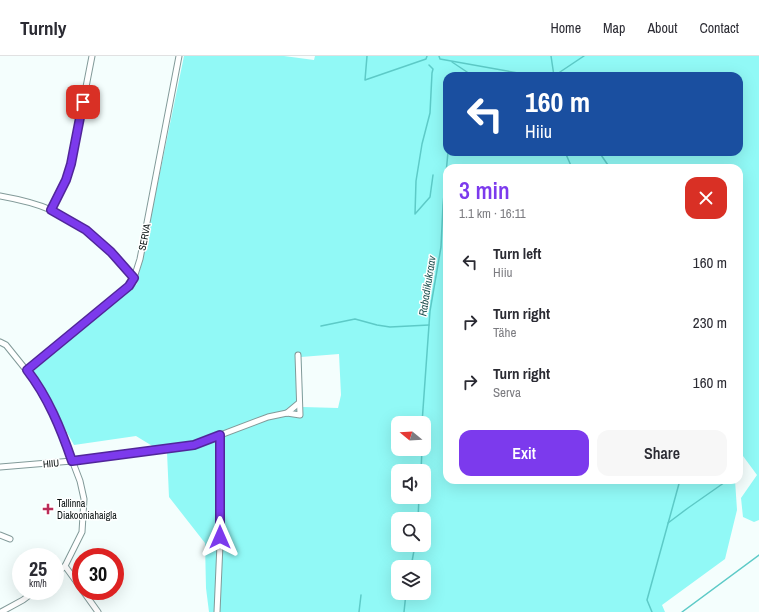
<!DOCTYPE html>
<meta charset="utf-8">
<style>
:root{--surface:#fff;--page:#f7f7f7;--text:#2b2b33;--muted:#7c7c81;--line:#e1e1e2;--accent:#7c3aed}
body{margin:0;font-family:"Archivo Narrow",sans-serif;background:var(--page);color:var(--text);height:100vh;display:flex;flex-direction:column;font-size:15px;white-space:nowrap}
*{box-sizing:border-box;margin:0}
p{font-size:13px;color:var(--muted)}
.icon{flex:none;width:22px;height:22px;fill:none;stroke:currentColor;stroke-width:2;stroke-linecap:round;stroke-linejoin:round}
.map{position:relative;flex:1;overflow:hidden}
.panel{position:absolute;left:443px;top:108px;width:300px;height:320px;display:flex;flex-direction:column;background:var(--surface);border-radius:12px;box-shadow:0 4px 16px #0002}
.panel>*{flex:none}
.guide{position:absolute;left:443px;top:16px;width:300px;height:84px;border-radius:12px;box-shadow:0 4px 16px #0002;background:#1a4fa0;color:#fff;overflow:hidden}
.needle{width:26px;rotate:288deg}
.fabs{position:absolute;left:391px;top:360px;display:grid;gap:8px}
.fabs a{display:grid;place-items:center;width:40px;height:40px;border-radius:8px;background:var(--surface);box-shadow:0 4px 16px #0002;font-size:20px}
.speed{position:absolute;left:12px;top:492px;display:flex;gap:8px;font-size:20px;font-weight:700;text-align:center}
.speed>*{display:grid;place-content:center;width:52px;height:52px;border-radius:50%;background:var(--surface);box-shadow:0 4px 16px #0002;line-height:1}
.speed small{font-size:10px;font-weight:400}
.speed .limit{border:6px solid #d22;background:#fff;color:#111}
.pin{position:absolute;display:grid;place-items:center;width:34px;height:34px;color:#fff;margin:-17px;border-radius:8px;box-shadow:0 2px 6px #0006}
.me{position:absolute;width:44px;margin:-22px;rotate:0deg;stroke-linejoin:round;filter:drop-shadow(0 0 3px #0008)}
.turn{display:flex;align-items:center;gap:14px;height:84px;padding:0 16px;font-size:18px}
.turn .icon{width:52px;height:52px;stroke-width:2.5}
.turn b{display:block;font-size:28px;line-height:34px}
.round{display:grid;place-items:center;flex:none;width:42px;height:42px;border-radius:12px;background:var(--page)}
.overview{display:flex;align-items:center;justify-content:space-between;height:68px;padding:0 16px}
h1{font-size:24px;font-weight:600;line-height:30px;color:var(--accent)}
.action{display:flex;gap:8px;margin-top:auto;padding:8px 16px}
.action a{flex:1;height:46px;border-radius:12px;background:var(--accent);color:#fff;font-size:16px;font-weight:600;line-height:46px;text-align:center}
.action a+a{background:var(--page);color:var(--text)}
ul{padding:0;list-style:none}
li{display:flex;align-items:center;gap:12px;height:60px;padding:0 16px}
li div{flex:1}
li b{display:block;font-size:15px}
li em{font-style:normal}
header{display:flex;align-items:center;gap:24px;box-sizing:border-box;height:56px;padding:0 20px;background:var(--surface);border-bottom:1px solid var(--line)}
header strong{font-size:19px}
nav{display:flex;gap:22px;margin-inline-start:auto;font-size:14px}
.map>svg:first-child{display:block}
.green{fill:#91f9f6;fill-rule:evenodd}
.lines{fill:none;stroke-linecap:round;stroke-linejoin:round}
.stream{stroke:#5dcac7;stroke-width:1.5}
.street-casing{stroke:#829a99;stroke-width:7}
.street{stroke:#fff;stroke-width:5}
.route-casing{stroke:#51269a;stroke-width:10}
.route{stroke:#7c3aed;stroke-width:7}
.poi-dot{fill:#bb2c58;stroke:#fff;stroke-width:1.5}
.labels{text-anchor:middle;stroke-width:3;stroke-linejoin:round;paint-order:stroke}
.street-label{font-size:10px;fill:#050d0d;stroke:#fff}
.poi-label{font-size:10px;fill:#050d0d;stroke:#fff;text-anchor:start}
.water-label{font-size:11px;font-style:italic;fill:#255554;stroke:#fff}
</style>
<header>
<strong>Turnly</strong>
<nav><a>Home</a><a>Map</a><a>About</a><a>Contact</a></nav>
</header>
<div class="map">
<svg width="759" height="556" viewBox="0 0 759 556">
<rect width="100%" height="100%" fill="#f4fefd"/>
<path class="green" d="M184,0H284L314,4L315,0H759V464L754,466L743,461L741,442L757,419L743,400L739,397V112H447V424H735L737,454L725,503L662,549L665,556H209L206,532L205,487L169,441L167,396L163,392L154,391L136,380L74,389L33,315L137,228ZM447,20H739V96H447ZM339,298L341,339L338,352L303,351L301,301ZM398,367H424V393H398ZM398,415H424V441H398ZM398,463H424V489H398ZM398,511H424V537H398Z"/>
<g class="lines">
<g class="stream">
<path d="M367,0L365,24L426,3L427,0"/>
<path d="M439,0L440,3L535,20"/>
<path d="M551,0L554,20"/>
<path d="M452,6L473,20"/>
<path d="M429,9L433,13L432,17L430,57L422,88L416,125L415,158L430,141L433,119"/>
<path d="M554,20L584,0"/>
<path d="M565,96L572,112"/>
<path d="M599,96L610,112"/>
<path d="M567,100L571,96"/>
<path d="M321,270L355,263L377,269L390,271L429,269"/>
<path d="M422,367L430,255L441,191L443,149L448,96"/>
<path d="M421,415L422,393"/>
<path d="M418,463L419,441"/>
<path d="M668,467L688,452L728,424"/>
<path d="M411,511L415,489"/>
<path d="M359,556L361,539"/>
<path d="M404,556L406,537"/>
<path d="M652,556L647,544L680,424"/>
<path d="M682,556L759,499"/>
</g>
<defs>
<g id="street">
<path d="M0,140C17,143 35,147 51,154C86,170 109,193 134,222"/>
<path d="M51,154L66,124L71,108L92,0"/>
<path d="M0,286L6,289L35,325L56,362L80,425L84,443L82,476L65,510L55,519"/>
<path d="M27,314L129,230L134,222L140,203L179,0"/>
<path d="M287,357L299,347"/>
<path d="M0,411L72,405L194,389L268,361L287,357L300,359L298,299"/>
<path d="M0,479L10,483"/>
<path d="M65,510L81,532"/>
<path d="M83,535L98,556"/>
<path d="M1,556L23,544L35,535"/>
<path d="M217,556L220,488V379"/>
</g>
</defs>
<use href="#street" class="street-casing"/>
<use href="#street" class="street"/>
</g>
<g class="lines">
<defs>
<path id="route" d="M83,46L71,108L66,124L51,154L86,174L111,196L134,222L129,230L27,314C48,341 61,373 72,405L194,389L220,379V481"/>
</defs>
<use href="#route" class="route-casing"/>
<use href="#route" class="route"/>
</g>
<path class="poi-dot" d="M46 447h4v4h4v4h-4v4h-4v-4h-4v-4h4z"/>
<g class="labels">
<g class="street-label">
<text transform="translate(144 181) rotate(-79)" y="4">SERVA</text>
<text transform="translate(51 407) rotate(-5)" y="4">HIIU</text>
</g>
<g class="poi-label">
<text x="57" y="451">Tallinna<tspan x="57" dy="12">Diakooniahaigla</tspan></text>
</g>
<g class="water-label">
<text transform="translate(427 230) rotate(-81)" y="4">Rabadikukraav</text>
</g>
</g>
</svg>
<div class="fabs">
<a><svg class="needle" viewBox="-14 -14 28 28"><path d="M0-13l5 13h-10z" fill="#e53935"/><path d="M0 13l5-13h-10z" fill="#7c7c81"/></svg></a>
<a><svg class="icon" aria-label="sound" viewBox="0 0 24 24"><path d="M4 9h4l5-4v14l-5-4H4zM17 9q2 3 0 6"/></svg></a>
<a><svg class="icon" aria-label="search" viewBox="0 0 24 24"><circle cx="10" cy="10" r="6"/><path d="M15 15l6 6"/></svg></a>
<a><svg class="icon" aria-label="layers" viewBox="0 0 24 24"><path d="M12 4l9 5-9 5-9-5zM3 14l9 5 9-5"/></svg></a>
</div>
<div class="speed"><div>25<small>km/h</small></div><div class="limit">30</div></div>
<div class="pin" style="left:83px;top:46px;background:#d93025"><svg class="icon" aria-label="arrive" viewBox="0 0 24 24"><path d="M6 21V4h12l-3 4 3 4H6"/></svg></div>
<svg class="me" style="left:220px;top:481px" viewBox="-20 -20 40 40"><path d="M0-17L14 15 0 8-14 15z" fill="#7c3aed" stroke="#fff" stroke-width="4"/></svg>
<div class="guide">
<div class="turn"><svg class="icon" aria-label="left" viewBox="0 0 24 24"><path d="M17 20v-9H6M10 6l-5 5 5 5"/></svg><div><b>160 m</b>Hiiu</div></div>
</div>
<section class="panel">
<div class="overview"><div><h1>3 min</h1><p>1.1 km · 16:11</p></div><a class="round" style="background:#d93025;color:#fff"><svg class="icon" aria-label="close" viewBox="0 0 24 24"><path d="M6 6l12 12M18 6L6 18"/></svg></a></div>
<ul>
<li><svg class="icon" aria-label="left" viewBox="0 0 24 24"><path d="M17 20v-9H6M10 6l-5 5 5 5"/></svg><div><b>Turn left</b><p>Hiiu</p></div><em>160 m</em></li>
<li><svg class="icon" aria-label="right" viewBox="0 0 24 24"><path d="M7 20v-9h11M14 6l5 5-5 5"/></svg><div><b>Turn right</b><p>Tähe</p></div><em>230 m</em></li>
<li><svg class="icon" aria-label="right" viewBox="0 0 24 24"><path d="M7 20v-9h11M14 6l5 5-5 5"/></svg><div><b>Turn right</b><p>Serva</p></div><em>160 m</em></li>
</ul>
<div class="action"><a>Exit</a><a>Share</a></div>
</section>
</div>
